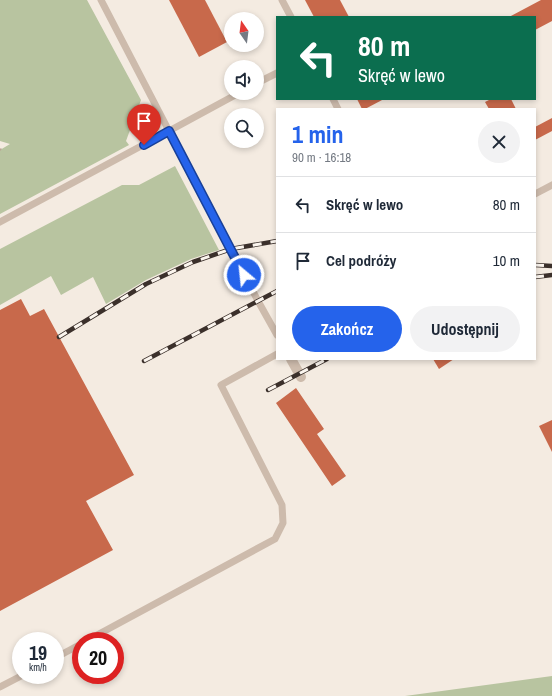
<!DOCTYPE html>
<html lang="pl">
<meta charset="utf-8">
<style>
:root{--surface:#fff;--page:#f2f2f3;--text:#1f2937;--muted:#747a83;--line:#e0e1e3;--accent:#2563eb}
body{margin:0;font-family:"Archivo Narrow",sans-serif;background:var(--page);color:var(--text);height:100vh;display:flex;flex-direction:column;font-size:15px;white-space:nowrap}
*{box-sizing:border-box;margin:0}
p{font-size:13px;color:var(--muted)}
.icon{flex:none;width:22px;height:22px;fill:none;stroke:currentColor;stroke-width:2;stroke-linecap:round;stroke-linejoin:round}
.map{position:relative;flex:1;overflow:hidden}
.side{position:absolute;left:276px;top:108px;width:260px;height:252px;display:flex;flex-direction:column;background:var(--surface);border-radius:0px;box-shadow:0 2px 6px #0003}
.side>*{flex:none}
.top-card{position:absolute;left:276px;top:16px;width:260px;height:84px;border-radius:0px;box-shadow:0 2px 6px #0003;background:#0b6e4f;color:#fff;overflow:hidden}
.needle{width:26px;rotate:346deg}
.controls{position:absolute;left:224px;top:12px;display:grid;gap:8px}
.controls a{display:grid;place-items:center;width:40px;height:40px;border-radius:50%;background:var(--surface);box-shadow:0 2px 6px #0003;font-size:20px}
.speed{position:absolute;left:12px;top:632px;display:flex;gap:8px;font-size:20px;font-weight:700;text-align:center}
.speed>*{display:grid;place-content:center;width:52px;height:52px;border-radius:50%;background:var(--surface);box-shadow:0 2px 6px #0003;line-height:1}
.speed small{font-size:10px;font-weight:400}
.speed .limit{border:6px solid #d22;background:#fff;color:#111}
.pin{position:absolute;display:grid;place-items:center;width:34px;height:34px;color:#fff;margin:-41px -17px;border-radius:50% 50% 50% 0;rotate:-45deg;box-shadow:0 0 4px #0007}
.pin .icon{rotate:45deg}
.me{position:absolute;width:44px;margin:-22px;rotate:332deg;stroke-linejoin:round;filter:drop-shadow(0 0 3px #0008)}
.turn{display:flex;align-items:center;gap:14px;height:84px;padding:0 16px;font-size:18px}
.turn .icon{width:52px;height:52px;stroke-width:2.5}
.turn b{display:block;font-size:28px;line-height:34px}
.round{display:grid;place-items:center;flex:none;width:42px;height:42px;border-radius:21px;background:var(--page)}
.summary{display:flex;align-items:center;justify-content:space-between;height:68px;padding:0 16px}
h1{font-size:24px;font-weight:800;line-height:30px;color:var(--accent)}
.primary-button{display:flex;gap:8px;margin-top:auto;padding:8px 16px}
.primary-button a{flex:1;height:46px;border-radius:24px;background:var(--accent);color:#fff;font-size:16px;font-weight:800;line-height:46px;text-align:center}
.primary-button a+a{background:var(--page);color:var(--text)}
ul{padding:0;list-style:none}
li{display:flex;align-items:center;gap:12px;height:56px;padding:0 16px;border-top:1px solid var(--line)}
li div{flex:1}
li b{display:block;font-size:15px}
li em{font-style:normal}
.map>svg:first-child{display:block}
.green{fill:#b8c4a0}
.building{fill:#c8694b}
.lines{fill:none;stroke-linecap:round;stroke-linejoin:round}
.path{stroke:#b9a596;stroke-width:2.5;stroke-dasharray:2 2;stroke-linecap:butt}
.service{stroke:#cdbbac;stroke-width:7}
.minor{stroke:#cdbbac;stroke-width:10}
.rail-casing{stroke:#3b302b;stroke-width:4.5}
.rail{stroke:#fbf5ee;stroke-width:3;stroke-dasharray:9;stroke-linecap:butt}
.route-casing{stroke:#184099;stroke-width:10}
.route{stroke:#2563eb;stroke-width:7}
</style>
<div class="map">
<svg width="552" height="696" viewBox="0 0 552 696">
<rect width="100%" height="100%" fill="#f4ebe1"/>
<g class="green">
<path d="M0,0H87L141,100L126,141L129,145L0,214V150L10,144L0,141Z"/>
<path d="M175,166L219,250L191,259L146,280L106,304L93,277L61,295L51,276L0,305V249L122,185H139Z"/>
<path d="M552,676V696H405Z"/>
</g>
<g class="building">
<path d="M169,0H205L227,42L199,57Z"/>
<path d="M305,0H340L349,17H314Z"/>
<path d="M541,0H552V21L535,30V17H509Z"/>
<path d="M357,99H384L365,109H362Z"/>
<path d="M491,99H511L516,109H489L485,102Z"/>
<path d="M552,118V131L535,140V127Z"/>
<path d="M21,299L30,316L44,309L134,475L86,501L113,550L0,611V310Z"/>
<path d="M433,359H454L439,369Z"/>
<path d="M296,388L324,429L317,434L346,476L332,486L276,403Z"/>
<path d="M552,420V452L539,426Z"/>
</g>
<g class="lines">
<path class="path" d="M0,149L1,150"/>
<g class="service">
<path d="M101,0L169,131L239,93"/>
<path d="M282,0L291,17"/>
<path d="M257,83L277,73"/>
<path d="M333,99L338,109"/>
<path d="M535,194L552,185"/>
<path d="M0,222L169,131L258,301L277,335"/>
<path d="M86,641L275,539L283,523L282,505L221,385L277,354"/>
<path d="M55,658L81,644"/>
<path d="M0,687L23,675"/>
</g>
<path class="minor" d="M291,359L301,377"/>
<defs>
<g id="rail">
<path d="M535,265L552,266"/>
<path d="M535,277L552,275"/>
<path d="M59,337L146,284L193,262L231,249L277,241"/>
<path d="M144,361L277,291"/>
<path d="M268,390L327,359"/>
</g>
</defs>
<use href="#rail" class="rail-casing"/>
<use href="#rail" class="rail"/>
</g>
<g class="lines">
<defs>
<path id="route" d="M144,145L169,131L244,275"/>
</defs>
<use href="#route" class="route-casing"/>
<use href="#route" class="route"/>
</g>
</svg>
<div class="controls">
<a><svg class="needle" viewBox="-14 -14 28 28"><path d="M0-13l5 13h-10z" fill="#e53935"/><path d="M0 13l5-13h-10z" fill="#747a83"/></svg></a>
<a><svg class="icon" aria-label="sound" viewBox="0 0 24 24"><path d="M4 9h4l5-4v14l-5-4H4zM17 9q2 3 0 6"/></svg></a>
<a><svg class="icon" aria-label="search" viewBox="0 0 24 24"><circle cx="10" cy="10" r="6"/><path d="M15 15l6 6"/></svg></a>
</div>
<div class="speed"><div>19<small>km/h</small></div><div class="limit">20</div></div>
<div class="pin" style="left:144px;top:145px;background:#d93025"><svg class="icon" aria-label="arrive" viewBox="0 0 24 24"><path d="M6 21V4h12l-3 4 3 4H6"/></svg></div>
<svg class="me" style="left:244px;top:275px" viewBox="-20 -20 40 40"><circle r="17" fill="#2563eb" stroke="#fff" stroke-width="3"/><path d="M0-11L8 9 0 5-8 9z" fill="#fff"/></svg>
<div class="top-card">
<div class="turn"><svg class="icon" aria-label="left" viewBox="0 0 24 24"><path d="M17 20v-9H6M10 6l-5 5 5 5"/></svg><div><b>80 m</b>Skręć w lewo</div></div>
</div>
<section class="side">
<div class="summary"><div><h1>1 min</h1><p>90 m · 16:18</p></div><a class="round"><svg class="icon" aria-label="close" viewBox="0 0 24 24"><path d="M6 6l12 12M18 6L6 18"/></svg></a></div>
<ul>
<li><svg class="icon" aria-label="left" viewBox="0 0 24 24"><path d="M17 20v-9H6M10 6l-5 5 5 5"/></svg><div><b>Skręć w lewo</b></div><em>80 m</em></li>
<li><svg class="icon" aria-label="arrive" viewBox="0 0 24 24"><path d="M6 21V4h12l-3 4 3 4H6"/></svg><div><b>Cel podróży</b></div><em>10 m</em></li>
</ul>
<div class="primary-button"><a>Zakończ</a><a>Udostępnij</a></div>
</section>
</div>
